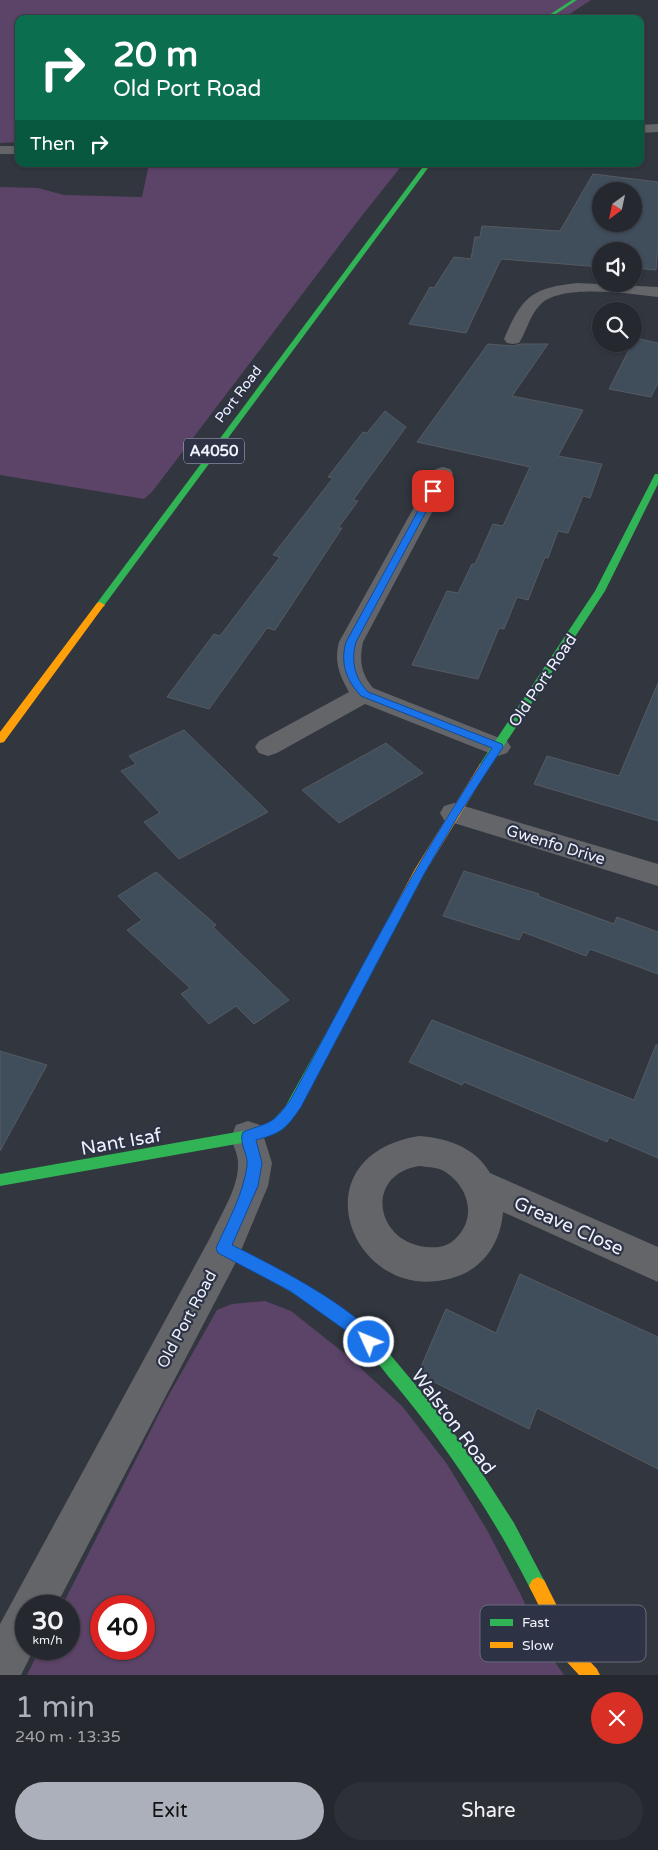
<!DOCTYPE html>
<meta charset="utf-8">
<style>
:root{--surface:#26282f;--page:#2e3037;--text:#f1f3f6;--muted:#a4a6aa;--line:#42444b;--accent:#acb0ba}
body{margin:0;font-family:"Varela Round",sans-serif;background:var(--page);color:var(--text);height:100vh;display:flex;flex-direction:column;font-size:19px;white-space:nowrap}
*{box-sizing:border-box;margin:0}
p{font-size:16px;color:var(--muted)}
.icon{flex:none;width:28px;height:28px;fill:none;stroke:currentColor;stroke-width:2;stroke-linecap:round;stroke-linejoin:round}
.map{position:relative;height:1675px;overflow:hidden}
.sheet{display:flex;flex-direction:column;background:var(--surface);flex:1}
.sheet>*{flex:none}
.banner{position:absolute;left:15px;top:15px;width:629px;height:152px;border-radius:10px;box-shadow:0 1px 4px #0004,0 0 0 1px var(--line);background:#0b6e4f;color:#fff;overflow:hidden}
.needle{width:32px;rotate:213deg}
.controls{position:absolute;left:592px;top:182px;display:grid;gap:10px}
.controls a{display:grid;place-items:center;width:50px;height:50px;border-radius:50%;background:var(--surface);box-shadow:0 1px 4px #0004,0 0 0 1px var(--line);font-size:25px}
.speed{position:absolute;left:15px;top:1595px;display:flex;gap:10px;font-size:25px;font-weight:700;text-align:center}
.speed>*{display:grid;place-content:center;width:65px;height:65px;border-radius:50%;background:var(--surface);box-shadow:0 1px 4px #0004,0 0 0 1px var(--line);line-height:1}
.speed small{font-size:12px;font-weight:400}
.speed .limit{border:8px solid #d22;background:#fff;color:#111}
.pin{position:absolute;display:grid;place-items:center;width:42px;height:42px;color:#fff;margin:-21px;border-radius:10px;box-shadow:0 2px 8px #0006}
.me{position:absolute;width:55px;margin:-28px;rotate:314deg;stroke-linejoin:round;filter:drop-shadow(0 0 4px #0008)}
.turn{display:flex;align-items:center;gap:18px;height:105px;padding:0 15px;font-size:22px}
.turn .icon{width:65px;height:65px;stroke-width:2.5}
.turn b{display:block;font-size:35px;line-height:42px}
.then{display:flex;align-items:center;height:48px;padding:0 15px;background:#0003;gap:10px;font-size:19px}
.round{display:grid;place-items:center;flex:none;width:52px;height:52px;border-radius:26px;background:var(--page)}
.overview{display:flex;align-items:center;justify-content:space-between;height:85px;padding:0 15px}
h1{font-size:30px;font-weight:600;line-height:38px;color:var(--accent)}
.button{display:flex;gap:10px;margin-top:auto;padding:10px 15px}
.button a{flex:1;height:58px;border-radius:30px;background:var(--accent);color:#111;font-size:20px;font-weight:600;line-height:58px;text-align:center}
.button a+a{background:var(--page);color:var(--text)}
.map>svg:first-child{display:block}
.green{fill:#5c4368;fill-rule:evenodd}
.building{fill:#404d5b;stroke:#565b62;fill-rule:evenodd}
.lines{fill:none;stroke-linecap:round;stroke-linejoin:round}
.street{fill:#646569;fill-rule:evenodd}
.fast{fill:#30b455;fill-rule:evenodd}
.slow{fill:#ff9f0a;fill-rule:evenodd}
.route{fill:#1a73e8;stroke:#114b97}
.labels{text-anchor:middle;stroke-width:4.5;stroke-linejoin:round;paint-order:stroke}
.far-street-label{font-size:14px;fill:#eef2fd;stroke:#2d3344}
.shield{fill:#2d3344;stroke:#b4b9c6;stroke-width:1}
.shield-label{font-size:15px;font-weight:bold;fill:#eef2fd}
.street-label{font-size:16px;fill:#eef2fd;stroke:#2d3344}
.near-street-label{font-size:19px;fill:#eef2fd;stroke:#2d3344}
.key{fill:#2d3344;stroke:#676c7c;stroke-width:1}
.key-label{font-size:14px;fill:#eef2fd}
</style>
<div class="map">
<svg width="658" height="1675" viewBox="0 0 658 1675">
<rect width="100%" height="100%" fill="#32363f"/>
<g class="green">
<path d="M0,0H591L562,19H19V142L0,143Z"/>
<path d="M149,164H403L357,222L152,492L144,499L0,475V187L38,188L64,195L142,197Z"/>
<path d="M265,1301L291,1311L344,1353L402,1406L447,1464L487,1530L521,1595L544,1647L564,1675H27L40,1649H69V1606H62L166,1400L217,1310L232,1304ZM101,1606H144V1649H101Z"/>
</g>
<g class="building">
<path d="M593,174L658,182V243L656,270L634,268V251H601V267L501,259L466,333L409,324L430,287L434,288L454,257L471,259L475,237H480L482,226L560,231ZM601,191H634V224H601Z"/>
<path d="M635,338L658,343V383L651,397L609,389Z"/>
<path d="M488,344L513,346L521,344H548L512,396L583,410L558,456L602,464L590,498L583,496L568,533L558,531L548,558L545,557L528,600L517,597L504,629L499,628L478,679L412,665L447,591L458,593L472,564H475L493,524L503,526L530,467L417,442Z"/>
<path d="M385,411L406,427L353,500L358,501L338,528H342L275,630L267,628L209,709L167,697L214,634L220,636L280,557L273,555L333,478L328,477L363,432L367,433Z"/>
<path d="M658,683V821L534,784L547,756L619,776Z"/>
<path d="M184,730L268,812L179,859L144,822L160,813L121,771L136,764L129,756Z"/>
<path d="M386,743L423,773L339,823L302,790Z"/>
<path d="M464,871L539,894L538,896L614,924L617,917L658,932V974L590,949L586,956L523,932L519,940L443,916Z"/>
<path d="M156,872L216,925L213,927L289,1000L254,1024L236,1006L209,1024L181,994L190,988L127,930L142,920L118,896Z"/>
<path d="M432,1020L634,1100L656,1045H658V1158L609,1137L607,1142L464,1082L462,1085L409,1062Z"/>
<path d="M0,1051L47,1065L0,1151Z"/>
<path d="M520,1274L658,1337V1469L537,1408L529,1429L430,1380L420,1369L446,1309L496,1333Z"/>
</g>
<g class="lines">
<g class="street">
<path d="M658,124V132L640,133V125Z"/>
<rect x="0" y="146" width="19" height="8"/>
<path d="M577,283L658,287V297C629,294 561,283 540,305C529,316 527,331 519,343L513,344L507,343L504,339C522,297 531,288 577,283Z"/>
<path d="M443,467L450,469L453,473L363,642C359,660 361,674 373,688L507,741L511,747L507,753L498,756L489,753L365,704L277,753L268,756L259,753L255,747L259,741L349,692C339,675 334,661 339,642L433,473L436,469Z"/>
<path d="M454,803L658,864V886L444,820L440,813L444,806Z"/>
<path d="M248,1121L260,1125L272,1163L268,1186L237,1260L56,1606H26V1649H34L21,1675H0V1624L211,1236C221,1214 239,1187 238,1163C237,1145 227,1145 236,1125Z"/>
<path d="M419,1136C447,1138 475,1147 490,1173L658,1247V1282L503,1212C501,1239 487,1264 461,1275C356,1316 290,1157 419,1136ZM419,1166C426,1167 435,1167 442,1170C468,1184 479,1218 454,1240C446,1247 437,1248 426,1247C375,1242 364,1175 419,1166Z"/>
</g>
<g class="fast">
<path d="M572,0H577L548,19H543Z"/>
<path d="M425,164H431L103,607H97V603Z"/>
<path d="M655,474H658V484L605,591L488,770H480L479,767L480,764L595,591Z"/>
<path d="M350,996L354,997L356,1001L354,1005L295,1115L281,1130L248,1142L0,1186V1174L248,1130L271,1122L285,1107L346,997Z"/>
<path d="M224,1241L315,1290L347,1312L373,1334L444,1419L480,1470L514,1523L547,1586L544,1592L538,1595L532,1592C494,1517 448,1448 394,1383C380,1367 368,1348 352,1334C312,1301 264,1277 219,1253L217,1248L219,1243Z"/>
</g>
<g class="slow">
<path d="M100,602L105,605L103,607L4,742L0,743V732L97,603Z"/>
<path d="M484,763L489,767L424,874L354,1005L350,1006L346,1005L344,1001L346,997L415,869L480,764Z"/>
<path d="M538,1577L544,1580L579,1650L597,1669L600,1675H579L567,1662L529,1586L532,1580Z"/>
</g>
</g>
<path class="route" d="M430,489L437,491L356,642C351,661 354,677 368,692L502,744L503,747L458,816L424,874L301,1107C286,1129 282,1133 256,1140L262,1163L258,1186L232,1245C265,1261 364,1311 377,1342L375,1348L369,1350L363,1348L352,1335L290,1291L218,1253L216,1248C228,1221 243,1195 247,1166C249,1155 238,1143 243,1132C272,1121 272,1125 291,1099C355,980 416,860 492,748L361,696C346,680 340,663 346,642Z"/>
<g class="labels">
<g class="far-street-label">
<text transform="translate(238 394) rotate(-53)" y="5">Port Road</text>
</g>
<rect class="shield" x="184" y="438.5" width="60" height="25" rx="4"/>
<g class="shield-label">
<text x="214" y="456">A4050</text>
</g>
<g class="street-label">
<text transform="translate(542 680) rotate(-56)" y="6">Old Port Road</text>
<text transform="translate(556 844) rotate(17)" y="6">Gwenfo Drive</text>
<text transform="translate(186 1319) rotate(-62)" y="6">Old Port Road</text>
</g>
<g class="near-street-label">
<text transform="translate(121 1141) rotate(-10)" y="7">Nant Isaf</text>
<text transform="translate(569 1225) rotate(24)" y="7">Greave Close</text>
<text transform="translate(454 1421) rotate(53)" y="7">Walston Road</text>
</g>
</g>
<rect x="480" y="1605" width="166" height="57" rx="8" class="key"/>
<rect x="490" y="1619" width="23" height="7" fill="#30b455"/>
<rect x="490" y="1642" width="23" height="6" fill="#ff9f0a"/>
<g class="key-label">
<text x="522" y="1627">Fast</text>
<text x="522" y="1650">Slow</text>
</g>
</svg>
<div class="controls">
<a><svg class="needle" viewBox="-14 -14 28 28"><path d="M0-13l5 13h-10z" fill="#e53935"/><path d="M0 13l5-13h-10z" fill="#a4a6aa"/></svg></a>
<a><svg class="icon" aria-label="sound" viewBox="0 0 24 24"><path d="M4 9h4l5-4v14l-5-4H4zM17 9q2 3 0 6"/></svg></a>
<a><svg class="icon" aria-label="search" viewBox="0 0 24 24"><circle cx="10" cy="10" r="6"/><path d="M15 15l6 6"/></svg></a>
</div>
<div class="speed"><div>30<small>km/h</small></div><div class="limit">40</div></div>
<div class="pin" style="left:433px;top:491px;background:#d93025"><svg class="icon" aria-label="arrive" viewBox="0 0 24 24"><path d="M6 21V4h12l-3 4 3 4H6"/></svg></div>
<svg class="me" style="left:369px;top:1342px" viewBox="-20 -20 40 40"><circle r="17" fill="#1a73e8" stroke="#fff" stroke-width="3"/><path d="M0-11L8 9 0 5-8 9z" fill="#fff"/></svg>
<div class="banner">
<div class="turn"><svg class="icon" aria-label="right" viewBox="0 0 24 24"><path d="M7 20v-9h11M14 6l5 5-5 5"/></svg><div><b>20 m</b>Old Port Road</div></div>
<div class="then">Then<svg class="icon" aria-label="right" viewBox="0 0 24 24"><path d="M7 20v-9h11M14 6l5 5-5 5"/></svg></div>
</div>
</div>
<section class="sheet">
<div class="overview"><div><h1>1 min</h1><p>240 m · 13:35</p></div><a class="round" style="background:#d93025;color:#fff"><svg class="icon" aria-label="close" viewBox="0 0 24 24"><path d="M6 6l12 12M18 6L6 18"/></svg></a></div>
<div class="button"><a>Exit</a><a>Share</a></div>
</section>
